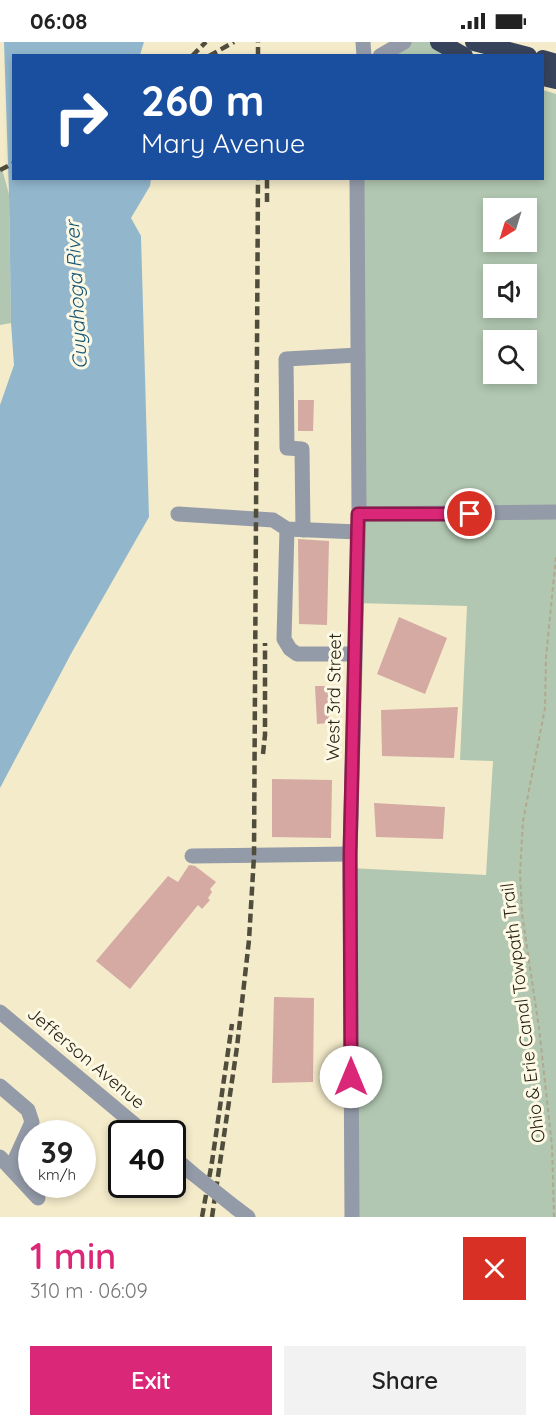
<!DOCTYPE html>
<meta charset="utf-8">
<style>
:root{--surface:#fff;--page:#f2f2f2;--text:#222;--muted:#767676;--accent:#db2777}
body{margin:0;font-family:Quicksand,sans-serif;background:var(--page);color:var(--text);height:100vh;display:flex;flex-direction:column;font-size:22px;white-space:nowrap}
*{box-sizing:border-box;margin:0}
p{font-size:20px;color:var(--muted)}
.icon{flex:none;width:33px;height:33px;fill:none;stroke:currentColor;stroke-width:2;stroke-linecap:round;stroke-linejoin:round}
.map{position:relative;height:1175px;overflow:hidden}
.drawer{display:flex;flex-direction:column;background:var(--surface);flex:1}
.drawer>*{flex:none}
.guide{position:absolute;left:12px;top:12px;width:532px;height:126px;border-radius:0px;box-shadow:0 3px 9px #0003;background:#1a4fa0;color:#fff;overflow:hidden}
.needle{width:39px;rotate:218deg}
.fabs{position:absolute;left:483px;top:156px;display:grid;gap:12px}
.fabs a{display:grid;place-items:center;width:54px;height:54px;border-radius:0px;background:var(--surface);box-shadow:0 3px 9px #0003;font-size:30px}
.speed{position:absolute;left:18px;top:1078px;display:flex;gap:12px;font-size:30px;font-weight:700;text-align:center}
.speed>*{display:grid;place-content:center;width:78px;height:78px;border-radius:50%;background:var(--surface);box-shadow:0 3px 9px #0003;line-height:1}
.speed small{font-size:15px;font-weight:400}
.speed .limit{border:3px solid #111;border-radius:9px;background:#fff;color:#111}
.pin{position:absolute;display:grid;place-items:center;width:51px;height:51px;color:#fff;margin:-26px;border:3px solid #fff;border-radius:50%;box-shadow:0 2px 6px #0007}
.me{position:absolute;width:66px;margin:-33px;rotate:0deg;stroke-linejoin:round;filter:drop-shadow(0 0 4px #0008)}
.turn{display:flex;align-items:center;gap:21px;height:126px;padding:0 30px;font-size:27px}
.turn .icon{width:78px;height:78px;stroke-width:2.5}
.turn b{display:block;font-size:42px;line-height:51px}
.round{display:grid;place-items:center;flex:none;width:63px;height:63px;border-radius:0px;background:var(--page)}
.head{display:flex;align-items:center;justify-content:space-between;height:102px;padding:0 30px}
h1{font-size:36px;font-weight:600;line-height:45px;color:var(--accent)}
.cta{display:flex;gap:12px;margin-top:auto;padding:12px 30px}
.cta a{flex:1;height:69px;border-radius:0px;background:var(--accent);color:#fff;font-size:24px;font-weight:600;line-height:69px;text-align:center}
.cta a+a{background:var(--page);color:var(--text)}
.status{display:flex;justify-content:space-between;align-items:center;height:42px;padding:0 30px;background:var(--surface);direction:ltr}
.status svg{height:16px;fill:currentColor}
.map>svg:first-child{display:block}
.green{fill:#b1c7b1;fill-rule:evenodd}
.water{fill:#92b7cd}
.building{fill:#d4aaa3}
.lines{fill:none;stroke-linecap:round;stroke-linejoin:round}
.path{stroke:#b0a98f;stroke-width:2;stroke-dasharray:4.5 3;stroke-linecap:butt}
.minor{stroke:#949ba8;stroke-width:15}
.highway{stroke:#36435b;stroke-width:18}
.rail{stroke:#514d3d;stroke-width:4.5;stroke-dasharray:9 4.5;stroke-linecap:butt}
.minor-bridge{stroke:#949ba8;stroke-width:15}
.route-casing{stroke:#8e194d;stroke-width:15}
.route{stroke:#db2777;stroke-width:10}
.labels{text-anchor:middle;stroke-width:6;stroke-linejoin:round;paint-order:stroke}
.street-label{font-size:18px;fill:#262317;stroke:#fef9e5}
.water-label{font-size:20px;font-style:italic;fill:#135675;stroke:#fef9e5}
</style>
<div class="status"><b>06:08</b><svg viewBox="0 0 49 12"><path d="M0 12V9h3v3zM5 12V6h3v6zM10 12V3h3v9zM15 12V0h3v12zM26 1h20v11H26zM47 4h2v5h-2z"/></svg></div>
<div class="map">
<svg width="556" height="1175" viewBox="0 0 556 1175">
<rect width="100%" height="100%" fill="#f4ebca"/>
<g class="green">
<path d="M404,0H430L462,13L380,14Z"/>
<path d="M543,48L556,52V1175H352L350,826L486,833L493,719L460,718L467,564L356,561L357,137L543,136ZM494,166H526V200H494ZM494,232H526V266H494ZM494,298H526V332H494Z"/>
<path d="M2,127L9,152L11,281L0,283V128Z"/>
</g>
<path class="water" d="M4,0H144L140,13L14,14V136L151,137L150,144L131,176L141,194L149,475L72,610L0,746V363L14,323L11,281L9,152Z"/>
<g class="building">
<path d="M298,358H314L313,389H298Z"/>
<path d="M298,497L329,499L327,583L299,582Z"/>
<path d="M399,575L447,596L425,652L377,632Z"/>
<path d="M315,644H330L329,681L317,682Z"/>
<path d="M458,665L454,716L382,714L381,668Z"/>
<path d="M272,737L332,738L331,796L272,795Z"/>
<path d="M374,761L445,765L443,797L376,795Z"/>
<path d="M189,823L195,824L216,840L210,847L212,850L208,856L210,858L202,867L198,863L130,947L96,919L168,834L178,840Z"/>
<path d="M274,955L314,956L313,1040L272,1041Z"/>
</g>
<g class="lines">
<path class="path" d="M554,1175L552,1104L539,986L522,872L520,831L523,779L545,666L546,615L556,515"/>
<g class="minor">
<path d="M363,0L364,14"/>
<path d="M380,14L404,0"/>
<path d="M178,472L273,478L287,487L358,490"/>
<path d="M359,472L556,470"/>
<path d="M287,487L284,597L290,607L297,612H354"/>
<path d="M303,488L302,407L287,406L286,317L358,313"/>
<path d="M192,814L350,812"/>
<path d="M0,970L146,1092"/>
<path d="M0,1044L28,1068L32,1080L11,1126"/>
<path d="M172,1114L192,1131"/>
<path d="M0,1115L38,1156"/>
<path d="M236,1166L248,1175"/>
<path d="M352,1175L350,812L359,467L357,136"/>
</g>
<g class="highway">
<path d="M439,0L464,14"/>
<path d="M474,0L528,14"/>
<path d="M543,17L556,21"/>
<path d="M543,35L556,38"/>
</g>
<g class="rail">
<path d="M192,14L206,0"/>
<path d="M209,14L234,0"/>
<path d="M258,14V0"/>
<path d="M0,128L14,121"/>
<path d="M267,160V136"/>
<path d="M263,712L265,693V601"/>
<path d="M202,1175L212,1120L232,982"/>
<path d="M212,1175L237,1005L249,898L254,814L258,136"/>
</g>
<path class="minor-bridge" d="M192,1131L236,1166"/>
</g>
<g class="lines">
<defs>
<path id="route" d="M351,1035L350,812L358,472H470"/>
</defs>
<use href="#route" class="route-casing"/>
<use href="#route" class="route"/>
</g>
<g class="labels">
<g class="street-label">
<text transform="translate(334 655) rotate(-89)" y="6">West 3rd Street</text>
<text transform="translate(523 971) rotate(-97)" y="6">Ohio &amp; Erie Canal Towpath Trail</text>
<text transform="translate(86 1016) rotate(40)" y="6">Jefferson Avenue</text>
</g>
<g class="water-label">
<text transform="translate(76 253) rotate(-93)" y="7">Cuyahoga River</text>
</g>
</g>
</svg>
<div class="fabs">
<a><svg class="needle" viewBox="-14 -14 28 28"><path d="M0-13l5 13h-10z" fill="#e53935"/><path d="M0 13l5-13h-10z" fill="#767676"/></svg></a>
<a><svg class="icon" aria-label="sound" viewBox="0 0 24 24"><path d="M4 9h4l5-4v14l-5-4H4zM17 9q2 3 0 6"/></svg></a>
<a><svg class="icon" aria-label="search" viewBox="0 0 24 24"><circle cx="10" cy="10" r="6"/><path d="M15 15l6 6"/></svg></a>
</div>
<div class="speed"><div>39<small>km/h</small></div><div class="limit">40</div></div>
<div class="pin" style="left:470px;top:472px;background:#d93025"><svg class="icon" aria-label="arrive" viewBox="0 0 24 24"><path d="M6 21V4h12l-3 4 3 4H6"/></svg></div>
<svg class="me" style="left:351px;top:1035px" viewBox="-20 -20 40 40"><circle r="19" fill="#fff"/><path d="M0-13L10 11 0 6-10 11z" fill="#db2777"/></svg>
<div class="guide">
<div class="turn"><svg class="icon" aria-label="right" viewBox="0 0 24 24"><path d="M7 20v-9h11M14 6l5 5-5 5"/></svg><div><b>260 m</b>Mary Avenue</div></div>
</div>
</div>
<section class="drawer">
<div class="head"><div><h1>1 min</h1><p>310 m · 06:09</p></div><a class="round" style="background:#d93025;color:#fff"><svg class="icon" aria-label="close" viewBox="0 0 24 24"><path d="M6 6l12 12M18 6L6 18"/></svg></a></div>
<div class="cta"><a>Exit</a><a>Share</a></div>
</section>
